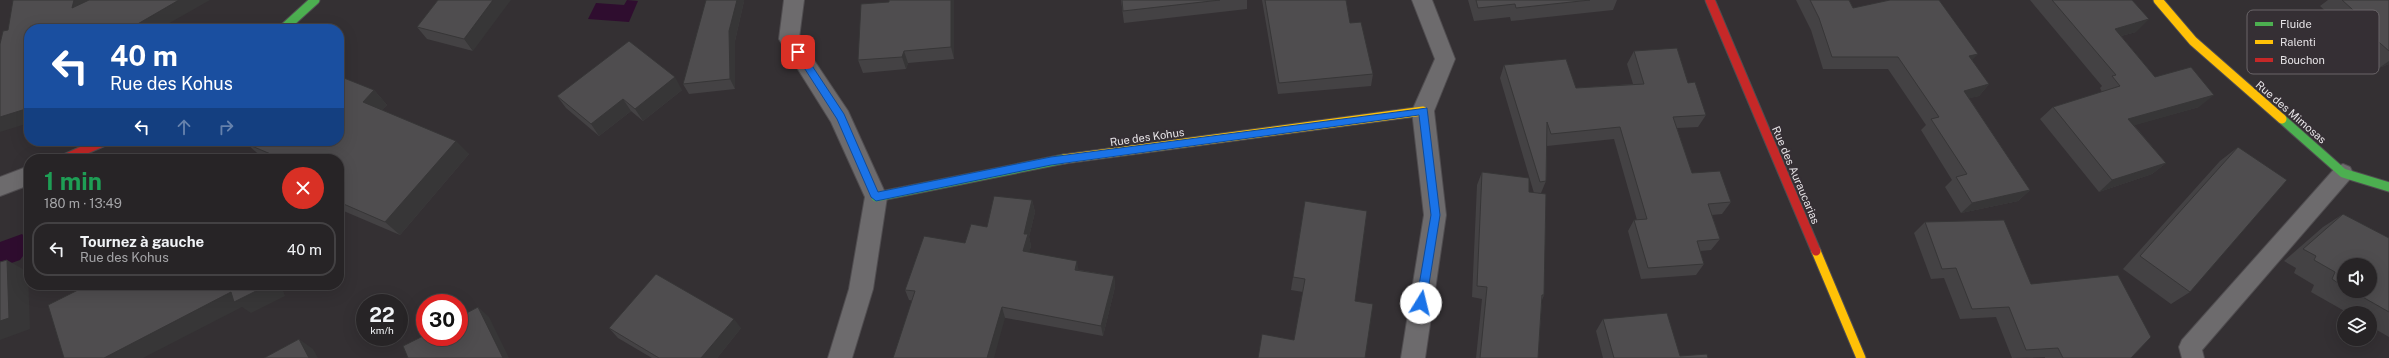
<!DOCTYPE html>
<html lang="fr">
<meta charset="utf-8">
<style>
:root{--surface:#272426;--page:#2f2c2e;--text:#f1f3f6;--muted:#a4a4a7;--line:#434143}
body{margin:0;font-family:"Public Sans",sans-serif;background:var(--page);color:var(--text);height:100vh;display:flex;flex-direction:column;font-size:15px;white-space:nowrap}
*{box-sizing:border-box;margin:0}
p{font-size:13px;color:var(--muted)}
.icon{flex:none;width:22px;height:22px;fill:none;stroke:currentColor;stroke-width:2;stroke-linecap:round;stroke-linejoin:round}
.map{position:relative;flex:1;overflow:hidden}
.drawer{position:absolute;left:24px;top:154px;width:320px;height:136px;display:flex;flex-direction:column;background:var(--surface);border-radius:16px;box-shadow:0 4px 16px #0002,0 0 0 1px var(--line)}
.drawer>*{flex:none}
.top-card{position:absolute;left:24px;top:24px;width:320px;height:122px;border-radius:16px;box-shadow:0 4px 16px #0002,0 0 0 1px var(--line);background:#1a4fa0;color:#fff;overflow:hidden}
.buttons{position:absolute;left:2337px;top:258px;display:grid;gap:8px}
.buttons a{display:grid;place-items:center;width:40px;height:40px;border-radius:50%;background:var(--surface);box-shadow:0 4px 16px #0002,0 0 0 1px var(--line);font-size:20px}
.speed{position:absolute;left:356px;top:294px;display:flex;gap:8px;font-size:20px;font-weight:700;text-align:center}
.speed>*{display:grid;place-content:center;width:52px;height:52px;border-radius:50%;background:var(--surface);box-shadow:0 4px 16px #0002,0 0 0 1px var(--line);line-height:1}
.speed small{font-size:10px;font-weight:400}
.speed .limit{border:6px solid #d22;background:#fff;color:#111}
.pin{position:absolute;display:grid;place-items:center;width:34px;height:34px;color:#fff;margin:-17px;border-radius:8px;box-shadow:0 2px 6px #0006}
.me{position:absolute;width:44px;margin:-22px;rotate:9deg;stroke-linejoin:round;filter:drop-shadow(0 0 3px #0008)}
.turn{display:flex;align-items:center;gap:14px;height:84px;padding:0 20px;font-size:18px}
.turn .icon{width:52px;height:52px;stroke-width:2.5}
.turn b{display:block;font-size:28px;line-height:34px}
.lanes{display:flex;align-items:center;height:38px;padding:0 20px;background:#0003;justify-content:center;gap:20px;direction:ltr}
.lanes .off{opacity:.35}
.round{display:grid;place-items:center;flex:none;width:42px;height:42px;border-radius:21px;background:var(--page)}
.headline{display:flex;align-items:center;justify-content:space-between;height:68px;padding:0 20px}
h1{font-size:24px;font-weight:700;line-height:30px;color:#1e9e55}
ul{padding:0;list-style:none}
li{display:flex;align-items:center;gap:12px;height:54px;margin:0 8px 6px;padding:0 12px;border:2px solid var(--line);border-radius:16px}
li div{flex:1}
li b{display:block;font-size:15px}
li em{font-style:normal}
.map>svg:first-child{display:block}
.water{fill:#2f0d2f}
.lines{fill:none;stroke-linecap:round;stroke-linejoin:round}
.lane-casing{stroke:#504d50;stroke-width:2}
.street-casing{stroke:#504d50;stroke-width:2}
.fast-casing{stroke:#504d50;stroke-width:11}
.slow-casing{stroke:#504d50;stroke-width:11}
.jam-casing{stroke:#504d50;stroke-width:11}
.lane{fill:#6d6b6d;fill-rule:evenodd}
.street{fill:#6d6b6d;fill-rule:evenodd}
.fast{stroke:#4caf50;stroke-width:9}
.slow{stroke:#ffc107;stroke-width:9}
.jam{stroke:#c62828;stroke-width:9}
.wall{fill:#444244;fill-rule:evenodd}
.shaded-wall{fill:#373637}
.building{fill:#4f4d4f;stroke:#373637}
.route{fill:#1a73e8;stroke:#114b97}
.labels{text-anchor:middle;stroke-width:4;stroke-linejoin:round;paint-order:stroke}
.street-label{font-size:11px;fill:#e6e3e6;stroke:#352f34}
.key{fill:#352f34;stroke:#6a6569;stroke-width:1}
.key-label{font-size:11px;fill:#e6e3e6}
</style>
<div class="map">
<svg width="2389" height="358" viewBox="0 0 2389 358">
<rect width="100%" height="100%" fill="#343033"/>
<g class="water">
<path d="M627,0L638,1L629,22L588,19L596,3L624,5Z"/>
<path d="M22,234L26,238L23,246L26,252L20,260L0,267V242Z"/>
</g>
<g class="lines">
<defs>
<path id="lane" d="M2343,164L2350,167L2353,173L2350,179L2202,350L2204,358H2182L2179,347L2182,340L2336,167Z"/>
<g id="street">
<path d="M784,0H804L799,38L848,111L887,197L873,289L852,358H828L849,289L865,197L831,122L779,39Z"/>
<path d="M1412,0H1432L1455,59L1434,111L1446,215L1425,358H1401L1424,215L1412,111L1435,59Z"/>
<path d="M29,166V185L0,196V177Z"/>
</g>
<g id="fast">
<path d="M283,29L315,0"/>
<path d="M2282,119L2343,173L2389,187"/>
<path d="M876,197L1064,159"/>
</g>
<g id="slow">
<path d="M2158,0L2193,41L2282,119"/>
<path d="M1064,159L1423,111"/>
<path d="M1816,251L1861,358"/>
</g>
<g id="jam">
<path d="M1710,0L1816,251"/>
<path d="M64,159L105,141"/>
</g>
</defs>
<use href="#lane" class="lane-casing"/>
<use href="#street" class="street-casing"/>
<use href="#fast" class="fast-casing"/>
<use href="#slow" class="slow-casing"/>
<use href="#jam" class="jam-casing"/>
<use href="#lane" class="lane"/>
<use href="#street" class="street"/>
<use href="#fast" class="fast"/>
<use href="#slow" class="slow"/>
<use href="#jam" class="jam"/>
</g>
<g class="wall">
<path d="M438,0L473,51L427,39L417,27Z"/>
<path d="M889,0H954V59L908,63L906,69L863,73L858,60L889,2Z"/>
<path d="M1121,0H1247V9L1124,23Z"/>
<path d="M1262,0H1346L1350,23L1373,74L1371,86L1278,94Z"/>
<path d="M1468,0H1617L1613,10L1511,21L1510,17L1474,21Z"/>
<path d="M1796,0H1849L1853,8L1972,61L1989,84L1979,96L1969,98L2030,190L2018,201L1961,213L1945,187L1952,180L1921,130L1926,125L1888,69H1823L1811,30Z"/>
<path d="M2030,0H2132L2136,32L2121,36L2155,77L2199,107L2134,125L2166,163L2152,174L2099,192L2040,119L2053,107L2102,92L2100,88L2102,86Z"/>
<path d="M2328,0H2389V64L2379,68L2340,34L2346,30L2320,6Z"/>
<path d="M744,1L735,41V89L689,94L683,84Z"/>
<path d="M1634,51L1688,83L1706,115L1698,127L1677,128L1692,173L1731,202L1722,214L1712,215L1720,239L1711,250L1700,251L1704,264L1696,275L1641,279L1628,231L1634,220H1637L1614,139L1547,146L1546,181L1541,193H1538L1544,295L1542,300L1538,358H1476L1482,299L1472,297L1477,185L1482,172L1529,192L1534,193L1500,78L1504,65L1576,88L1633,84L1627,64Z"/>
<path d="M374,90L387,105L382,110L469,154L400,235L339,209V159H267L263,158L247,144Z"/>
<path d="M682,90L643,121L631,111L599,136L566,108L557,96Z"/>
<path d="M2238,147L2190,292L2171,304L2123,269L2220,161Z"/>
<path d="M1032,200L1035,212L1029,237L1031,246L1029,252L1079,270L1114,276L1115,287L1103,336L909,300L905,290L965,243L987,227Z"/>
<path d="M1305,201L1355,301L1294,340L1303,292L1291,290Z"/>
<path d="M2343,214L2389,238V337L2370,326V313H2348L2311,292L2314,285L2294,273L2296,268L2284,261L2323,227ZM2344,265L2370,291H2344Z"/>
<path d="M1925,222L2031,284L2131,358H2045V357L2012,358L1996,317L1960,319L1944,278L1931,279L1914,233Z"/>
<path d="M1603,319L1680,356L1708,358H1603L1596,331Z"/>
<path d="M609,328H741L717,358H652L618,338Z"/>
</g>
<g class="shaded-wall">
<path d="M74,0H88L85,19L72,8Z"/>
<path d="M179,0H210L159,29H129Z"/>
<path d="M493,0H511L473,51L464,39Z"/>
<path d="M737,0H744V1L735,41V89L730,79L729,31Z"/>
<path d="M951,0H954V59L951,47Z"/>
<path d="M2149,19L2136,32L2102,41L2115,29Z"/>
<path d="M904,51L908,63L906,69L902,57Z"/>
<path d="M1978,54L1967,66L1969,56Z"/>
<path d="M2389,61V64L2379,68Z"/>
<path d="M675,77L682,90L643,121L635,109Z"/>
<path d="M1989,84L1979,96L1954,102L1964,91Z"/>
<path d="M374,90L387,105L377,116L363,102Z"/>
<path d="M2214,95L2199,107L2115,131L2128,119Z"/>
<path d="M623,99L631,111L599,136L591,124Z"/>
<path d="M29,108V123L0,132V117Z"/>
<path d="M456,141L469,154L400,235L385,222Z"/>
<path d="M2166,163L2152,174L2099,192L2112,180Z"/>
<path d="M2030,190L2018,201L1961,213L1972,203Z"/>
<path d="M1032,200L1035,212L1029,237L1031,246L1026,263L1023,251L1024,234Z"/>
<path d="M7,260L28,272L30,329L0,340V321Z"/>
<path d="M1077,261L1079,272L1075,270Z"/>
<path d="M1114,276L1115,287L1103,336L1101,326Z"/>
<path d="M268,285H281L285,296L251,313L242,307L143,358H104L231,292Z"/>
<path d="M478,307L489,317L509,358H503Z"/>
<path d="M1002,307L1005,318L994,358H987Z"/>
<path d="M734,319L741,328L717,358H701Z"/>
<path d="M299,339L313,349L318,358H309Z"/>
</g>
<g class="building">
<path d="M13,0H74L72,8L89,0H179L129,29H29V108L0,117V44L3,31L8,30Z"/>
<path d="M438,0H493L464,39L417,27Z"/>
<path d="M706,0H737L729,31L730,79L683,84Z"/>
<path d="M889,0H951V47L904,51L902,57L858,60L861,4L889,2Z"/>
<path d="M1122,0H1220L1123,11Z"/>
<path d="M1265,0H1346L1350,23L1361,22L1373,74L1279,83Z"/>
<path d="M1476,0H1590L1516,8L1515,4L1478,8Z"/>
<path d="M1810,0H1849L1853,8L1890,0H1939L1978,54L1969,56L1989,84L1964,91L2030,190L1972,203L1956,177L1967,174L1931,119L1939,117L1898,57H1832L1819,18Z"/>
<path d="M2052,0H2132L2149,19L2115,29L2155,77L2191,67L2214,95L2128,119L2166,163L2112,180L2053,107L2120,86L2112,76L2116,75Z"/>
<path d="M2342,0H2389V51L2356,22L2363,19Z"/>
<path d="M629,41L675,77L635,109L623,99L591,124L557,96Z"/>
<path d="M1677,48L1688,83L1695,82L1706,115L1673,117L1692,173L1720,171L1731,202L1708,204L1720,239L1697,241L1704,264L1648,268L1634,220L1647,219L1620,127L1551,134L1547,122L1546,181L1540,182L1504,65L1566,59L1576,88L1644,84L1634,51Z"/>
<path d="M339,76L374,90L363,102L456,141L385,222L339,202V159H278L280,158L247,144L250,141H339Z"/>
<path d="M2238,147L2287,180L2190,292L2140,256Z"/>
<path d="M1482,172L1529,178V192L1546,194L1544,295H1542L1538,358H1480L1487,287L1477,286Z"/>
<path d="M994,196L1032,200L1024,234H1028L1023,251L1077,261L1075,270L1114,276L1101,326L1002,307L987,358H893L915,291L905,290L924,236L965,243L971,224L987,227Z"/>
<path d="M1305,201L1367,211L1355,301L1373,304L1365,358H1258L1262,334L1294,340L1305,279L1293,277Z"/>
<path d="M2343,214L2389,238V312L2352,291H2370V265H2344V287L2332,279L2335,272L2314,260L2316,256L2303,249Z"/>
<path d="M2004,220L2031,284L2118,275L2151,337L2131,358H2063L2058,348L2026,350L2009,307L1972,309L1956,268L1942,269L1925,222Z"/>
<path d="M7,260L9,318L0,321V262Z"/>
<path d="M656,274L734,319L701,358H659L609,328Z"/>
<path d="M77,285H268L234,302L231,292L104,358H64L48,305L78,290Z"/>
<path d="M478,307L503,358H408L403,346L425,335V337H459V317Z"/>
<path d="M1667,313L1680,356L1707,354L1708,358H1614L1603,319Z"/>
<path d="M299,339L309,358H264Z"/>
</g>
<path class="route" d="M798,48L801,49L844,114L878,192L1051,157L1427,108L1440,215L1426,303L1421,307L1416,303L1431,215L1419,115L1051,165L876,201L871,197L837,119L794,52Z"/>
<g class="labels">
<g class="street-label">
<text transform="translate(2291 112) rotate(41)" y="4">Rue des Mimosas</text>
<text transform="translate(1147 137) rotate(-8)" y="4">Rue des Kohus</text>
<text transform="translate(1796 175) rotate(67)" y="4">Rue des Auraucarias</text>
</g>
</g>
<rect x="2247" y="10" width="132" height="64" rx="6" class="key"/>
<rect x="2255" y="22" width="18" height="4" fill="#4caf50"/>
<rect x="2255" y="40" width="18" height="4" fill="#ffc107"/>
<rect x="2255" y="58" width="18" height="4" fill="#c62828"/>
<g class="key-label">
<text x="2280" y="28">Fluide</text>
<text x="2280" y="46">Ralenti</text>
<text x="2280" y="64">Bouchon</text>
</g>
</svg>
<div class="buttons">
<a><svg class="icon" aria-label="sound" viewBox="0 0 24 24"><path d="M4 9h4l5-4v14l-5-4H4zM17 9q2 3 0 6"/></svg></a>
<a><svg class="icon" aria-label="layers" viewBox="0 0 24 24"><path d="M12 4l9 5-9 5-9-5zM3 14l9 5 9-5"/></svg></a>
</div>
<div class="speed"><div>22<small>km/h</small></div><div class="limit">30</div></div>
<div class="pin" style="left:798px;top:52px;background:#d93025"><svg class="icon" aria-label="arrive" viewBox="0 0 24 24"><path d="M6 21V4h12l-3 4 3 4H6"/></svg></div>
<svg class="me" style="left:1421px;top:303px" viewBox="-20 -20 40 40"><circle r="19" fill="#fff"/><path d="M0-13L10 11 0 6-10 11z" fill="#1a73e8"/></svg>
<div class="top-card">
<div class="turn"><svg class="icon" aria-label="left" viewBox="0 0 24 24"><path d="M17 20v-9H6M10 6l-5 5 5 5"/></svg><div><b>40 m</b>Rue des Kohus</div></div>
<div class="lanes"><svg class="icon" aria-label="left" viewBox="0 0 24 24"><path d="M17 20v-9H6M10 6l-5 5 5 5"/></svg><svg class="icon off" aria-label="ahead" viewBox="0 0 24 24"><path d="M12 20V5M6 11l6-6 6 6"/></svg><svg class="icon off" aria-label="right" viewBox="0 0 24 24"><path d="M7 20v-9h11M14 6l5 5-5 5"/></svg></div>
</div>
<section class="drawer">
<div class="headline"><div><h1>1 min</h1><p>180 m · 13:49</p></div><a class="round" style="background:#d93025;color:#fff"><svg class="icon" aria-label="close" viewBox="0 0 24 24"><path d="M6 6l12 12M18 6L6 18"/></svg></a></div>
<ul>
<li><svg class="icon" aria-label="left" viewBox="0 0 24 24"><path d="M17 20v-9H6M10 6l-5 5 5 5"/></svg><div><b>Tournez à gauche</b><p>Rue des Kohus</p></div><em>40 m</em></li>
</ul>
</section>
</div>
